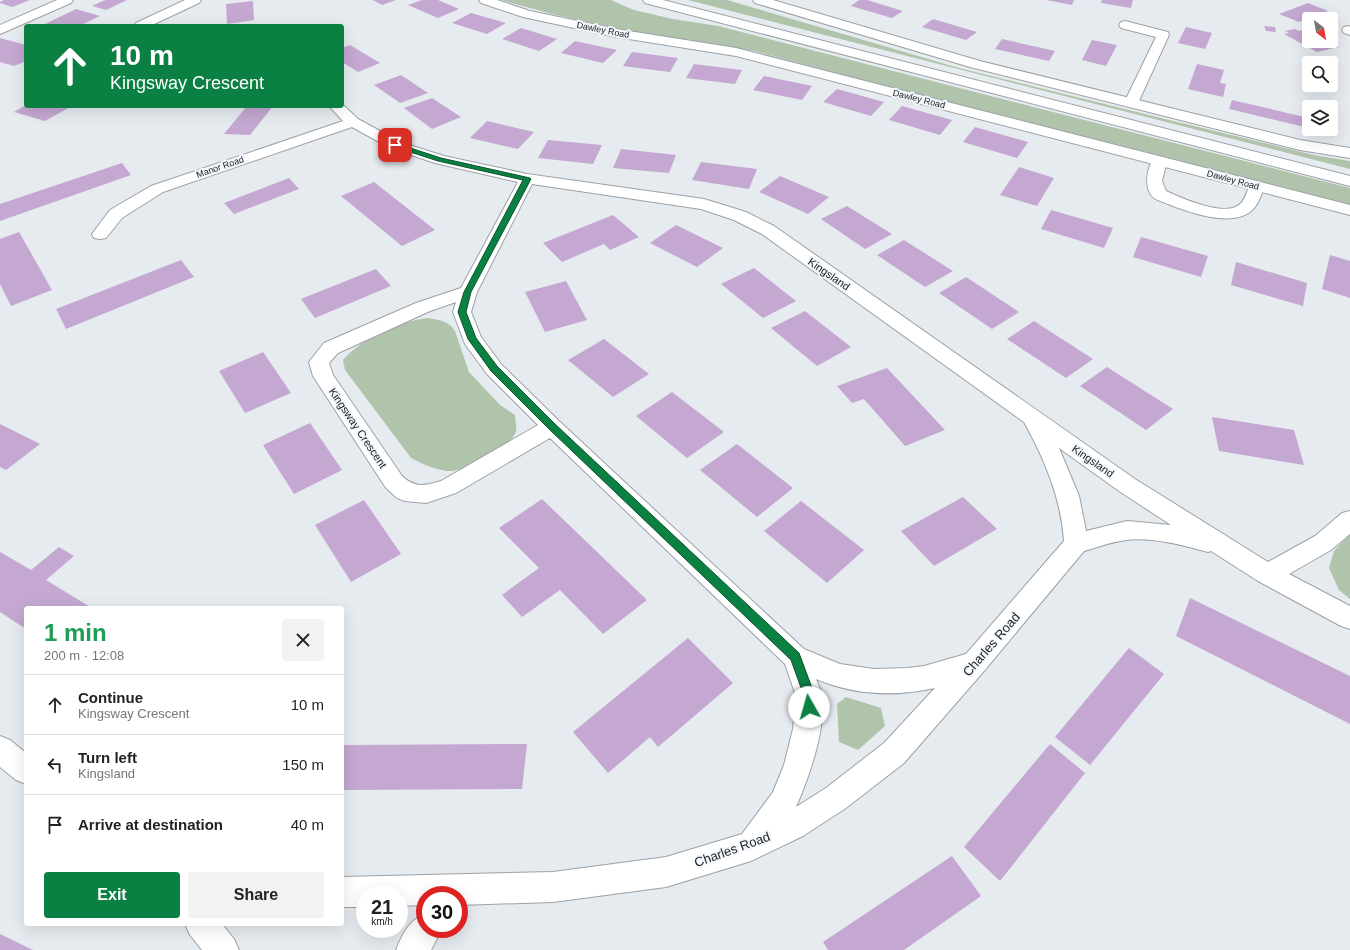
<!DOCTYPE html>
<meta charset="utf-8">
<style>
:root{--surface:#fff;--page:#f2f2f2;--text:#222;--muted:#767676;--line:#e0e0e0;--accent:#0b8043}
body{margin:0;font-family:Helvetica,sans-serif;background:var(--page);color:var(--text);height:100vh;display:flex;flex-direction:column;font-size:15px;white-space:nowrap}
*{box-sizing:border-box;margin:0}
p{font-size:13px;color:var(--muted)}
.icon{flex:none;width:22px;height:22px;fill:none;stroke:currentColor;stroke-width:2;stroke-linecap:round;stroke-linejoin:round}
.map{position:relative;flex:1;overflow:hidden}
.details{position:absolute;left:24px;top:606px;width:320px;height:320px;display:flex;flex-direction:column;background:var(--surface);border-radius:4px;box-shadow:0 4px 16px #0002}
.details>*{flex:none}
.hud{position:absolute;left:24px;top:24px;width:320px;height:84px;border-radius:4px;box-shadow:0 4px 16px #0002;background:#0b8043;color:#fff;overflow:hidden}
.needle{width:26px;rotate:149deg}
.tools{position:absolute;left:1302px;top:12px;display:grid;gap:8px}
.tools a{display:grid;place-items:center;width:36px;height:36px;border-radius:4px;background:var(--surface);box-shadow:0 4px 16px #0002;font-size:20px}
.speed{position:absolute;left:356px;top:886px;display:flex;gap:8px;font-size:20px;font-weight:700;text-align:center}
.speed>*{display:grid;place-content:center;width:52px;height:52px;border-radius:50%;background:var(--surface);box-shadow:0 4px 16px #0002;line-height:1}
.speed small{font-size:10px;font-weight:400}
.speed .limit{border:6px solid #d22;background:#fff;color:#111}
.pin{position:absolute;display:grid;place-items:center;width:34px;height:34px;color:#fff;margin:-17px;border-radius:8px;box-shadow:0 2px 6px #0006}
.me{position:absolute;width:44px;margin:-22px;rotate:353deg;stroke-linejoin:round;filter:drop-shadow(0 0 3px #0008)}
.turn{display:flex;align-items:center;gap:14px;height:84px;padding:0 20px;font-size:18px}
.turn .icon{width:52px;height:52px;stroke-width:2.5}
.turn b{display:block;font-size:28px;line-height:34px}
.round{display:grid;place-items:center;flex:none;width:42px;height:42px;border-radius:4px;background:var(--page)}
.summary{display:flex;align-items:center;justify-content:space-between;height:68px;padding:0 20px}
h1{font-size:24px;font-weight:600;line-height:30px;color:#1e9e55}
.button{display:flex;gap:8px;margin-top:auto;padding:8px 20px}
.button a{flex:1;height:46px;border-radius:4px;background:var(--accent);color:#fff;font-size:16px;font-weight:600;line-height:46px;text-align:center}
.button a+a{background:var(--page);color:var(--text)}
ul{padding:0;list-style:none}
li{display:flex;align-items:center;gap:12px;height:60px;padding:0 20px;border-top:1px solid var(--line)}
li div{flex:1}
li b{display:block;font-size:15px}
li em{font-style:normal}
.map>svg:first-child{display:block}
.green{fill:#b0c4ac}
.building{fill:#c4a8d1}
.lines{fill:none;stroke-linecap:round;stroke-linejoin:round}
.service-casing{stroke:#9ca1a6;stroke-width:2}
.minor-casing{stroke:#9ca1a6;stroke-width:2}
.service{fill:#fff;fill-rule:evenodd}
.minor{fill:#fff;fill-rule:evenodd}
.route{fill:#0b8043;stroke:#07532c}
.labels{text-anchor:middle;stroke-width:4;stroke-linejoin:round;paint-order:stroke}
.far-street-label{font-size:9px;fill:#212325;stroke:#f3f8fe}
.street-label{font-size:11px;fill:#212325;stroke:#f3f8fe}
.near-street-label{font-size:13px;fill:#212325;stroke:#f3f8fe}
</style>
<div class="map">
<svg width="1350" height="950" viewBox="0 0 1350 950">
<rect width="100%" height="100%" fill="#e6ebf0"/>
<g class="green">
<path d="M501,0H611L634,10L673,19L718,26L1350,188V208L754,51L648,36L552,14Z"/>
<path d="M688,0H727L959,68L1161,118L1314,155L1350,161V169Z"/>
<path d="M428,318C439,320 449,321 455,331L469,372L500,405L515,415C515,420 517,426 516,431C512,448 463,473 446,471C433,469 423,464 411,458L345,370L343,360C362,338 400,321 428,318Z"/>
<path d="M1350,534V599L1339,590L1329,568L1334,551Z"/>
<path d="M846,697L881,708L885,726L858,750L839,742L837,704Z"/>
</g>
<g class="building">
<path d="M4,0H30L12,7L0,3V2Z"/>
<path d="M105,0H127L106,10L92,6Z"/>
<path d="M373,0H396L382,5Z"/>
<path d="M422,0H438L459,9L438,18L408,5Z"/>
<path d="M859,0H867L903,11L892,18L851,6Z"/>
<path d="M1046,0H1074L1072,5Z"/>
<path d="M1102,0H1133L1131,8L1101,3Z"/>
<path d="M253,1L254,20L227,24L226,4Z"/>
<path d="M1308,3L1328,11L1299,22L1279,14Z"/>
<path d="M76,9L100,16L79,26H54L45,24Z"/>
<path d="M471,13L506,23L487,34L452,23Z"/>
<path d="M933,19L977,32L966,40L922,27Z"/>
<path d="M1264,26L1275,27L1276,32L1266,31Z"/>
<path d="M1186,27L1212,33L1205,49L1178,43Z"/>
<path d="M521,28L557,39L539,51L502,39Z"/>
<path d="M1295,29L1299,31L1305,29L1309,32V41H1327L1339,47L1317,52L1284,34L1289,33L1285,31Z"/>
<path d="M0,38L26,45V61L14,66L0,62Z"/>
<path d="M1002,39L1055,51L1049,61L995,49Z"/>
<path d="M1092,40L1117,45L1106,66L1082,60Z"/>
<path d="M575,41L617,50L603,63L561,53Z"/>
<path d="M350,45L380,63L358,72L342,62V48Z"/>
<path d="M632,52L678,58L670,72L623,66Z"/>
<path d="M694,64L742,70L735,84L686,78Z"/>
<path d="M1197,64L1224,70L1220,83L1226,84L1223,97L1188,89Z"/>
<path d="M401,75L428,93L400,103L374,85Z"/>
<path d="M764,76L812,86L802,100L753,90Z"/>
<path d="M837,89L884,102L871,116L823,102Z"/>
<path d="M432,98L461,117L432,129L404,108Z"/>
<path d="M1232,100L1309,118V128L1229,109Z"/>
<path d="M26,105V106H72L45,121L14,112Z"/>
<path d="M247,106H273L250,135L224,134Z"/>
<path d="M902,106L952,120L940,135L889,120Z"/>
<path d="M487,121L534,132L518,149L470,138Z"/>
<path d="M975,127L1028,142L1017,158L963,142Z"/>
<path d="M548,140L602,145L593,164L538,158Z"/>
<path d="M621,149L676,155L669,173L613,168Z"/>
<path d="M701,162L757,169L749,189L692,180Z"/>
<path d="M122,163L131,175L0,221V204Z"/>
<path d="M1019,167L1054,178L1037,206L1000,195Z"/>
<path d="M780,176L829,197L808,214L759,192Z"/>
<path d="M289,178L299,189L234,214L224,203Z"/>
<path d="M374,182L435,230L402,246L341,196Z"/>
<path d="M847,206L892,234L865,249L821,219Z"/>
<path d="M1051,210L1113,228L1104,248L1041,229Z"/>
<path d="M613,215L639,237L610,250L604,244L562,262L543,243Z"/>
<path d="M676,225L723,248L697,267L650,243Z"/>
<path d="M19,232L52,290L11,306L0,284V239Z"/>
<path d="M1141,237L1208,256L1201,277L1133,257Z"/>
<path d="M904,240L953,271L925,287L877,255Z"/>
<path d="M1330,255L1350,261V298L1322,289Z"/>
<path d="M181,260L194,277L66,329L56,309Z"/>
<path d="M1236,262L1307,283L1303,306L1231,285Z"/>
<path d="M754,268L796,301L763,318L721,284Z"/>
<path d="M376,269L391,286L315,318L301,299Z"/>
<path d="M966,277L1019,312L992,329L939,293Z"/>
<path d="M566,281L587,320L545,332L525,292Z"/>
<path d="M805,311L851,347L817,366L771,328Z"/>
<path d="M1034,321L1093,359L1066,378L1007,339Z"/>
<path d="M604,339L649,374L613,397L568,360Z"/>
<path d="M263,352L291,393L245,413L219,371Z"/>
<path d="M1107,367L1173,409L1146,430L1080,386Z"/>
<path d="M887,368L945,430L905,446L864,399L852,403L837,386Z"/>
<path d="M672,392L724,432L687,458L636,416Z"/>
<path d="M1212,417L1294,430L1304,465L1219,451Z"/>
<path d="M310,423L342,470L294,494L263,445Z"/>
<path d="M0,424L40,444L6,470L0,467Z"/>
<path d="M737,444L793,488L757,517L700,470Z"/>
<path d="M963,497L997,529L934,566L901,531Z"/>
<path d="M542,499L647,600L603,634L560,590L522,617L502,595L539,568L499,528Z"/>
<path d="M364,500L401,554L351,582L315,525Z"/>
<path d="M801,501L864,550L827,583L764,531Z"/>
<path d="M59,547L74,556L46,580L92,608H26V629L0,612V552L31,570Z"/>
<path d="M1190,598L1350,676V724L1176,636Z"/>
<path d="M688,638L733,683L658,747L650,737L608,773L573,732Z"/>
<path d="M1129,648L1164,674L1090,765L1055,737Z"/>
<path d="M527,744L522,789L342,790V745Z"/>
<path d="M1050,744L1085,773L1000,881L964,847Z"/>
<path d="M952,856L981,896L904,950H828L823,942Z"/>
<path d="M0,934L33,950H0Z"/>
</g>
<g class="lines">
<defs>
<g id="service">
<path d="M1125,21L1168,32L1169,35L1138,103L1136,106L1131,107L1126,106L1124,103L1156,37L1121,28L1119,25L1121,22Z"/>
<path d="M1159,156L1164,158L1167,161L1162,181L1166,191C1181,198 1226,218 1240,204C1246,199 1247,189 1251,183L1257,181L1263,183L1265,186C1261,195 1258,206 1250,212C1230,227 1188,212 1168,204C1163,202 1157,200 1154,198C1143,189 1147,167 1154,158Z"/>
</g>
<g id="minor">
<path d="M57,0H73L71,3L0,34V25Z"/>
<path d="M185,0H201L199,3L150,26H134L136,23Z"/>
<path d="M479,0H497L530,11L616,29L736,48L1350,205V215L736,56L616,37L523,17L481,3Z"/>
<path d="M643,0H663L1350,176V186L645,3Z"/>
<path d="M753,0H773L980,61L1300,140L1350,148V158L1300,150L970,67L755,3Z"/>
<path d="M1348,26L1350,27V35L1344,33L1342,30L1344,27Z"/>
<path d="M342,104L358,119L400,142L444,156L527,174L704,199L746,212L774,226L1135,479L1268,562L1315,536L1342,513L1350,511V534L1331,550L1289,574L1350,606V629L1341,626L1258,581L1211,551L1208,552C1182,545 1152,537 1126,540C1111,542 1098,547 1084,551L984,671L904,763L846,808L803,836L751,861L666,887L553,902L459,905V895H425V905L399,906V895H365V907H342V877L553,872L666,857L742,834L773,792L784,765L793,729L796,696L785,664L550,438L456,493L426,503L405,501L397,498L386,488L313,376L309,362L324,343L416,303L461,288L518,182L435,163L390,148L352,127L163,192L122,218L106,238L100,239L94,238L92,234L110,210L151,186L343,121L329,106H342ZM532,184L701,209L734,220L762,234L1024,422C1045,460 1061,498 1064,541L966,654L924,666L908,668L874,669L840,664L804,649L559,421L501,364L481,337L471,312L477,292ZM456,302L453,312L465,344L487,374L538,425L441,481C424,486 415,488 402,476L333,375L329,363L338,353L430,311ZM1059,448L1119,491L1171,525L1127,521L1086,531L1079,496ZM816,679C854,695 895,697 935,688L884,743L826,788L796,807C809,777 826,729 822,697C822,691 818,685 816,679Z"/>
<path d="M0,736L10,740L26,753V784L16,780L0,767Z"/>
<path d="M425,914V929H442L431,950H396C402,935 409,920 425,914Z"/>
<path d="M185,924H222L234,939L239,950H202L190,935Z"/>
</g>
</defs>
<use href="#service" class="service-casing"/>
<use href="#minor" class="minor-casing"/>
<use href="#service" class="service"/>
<use href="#minor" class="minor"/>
</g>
<path class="route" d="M395,143L441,158L530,178L531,179L471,292L466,312L476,338L497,366L555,424L799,653L815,696L813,711L809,712L805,711L803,707L804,696L791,660L549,429L491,371L468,339L458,312L464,292L523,180L438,161L392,146V144Z"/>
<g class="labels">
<g class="far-street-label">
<text transform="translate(603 30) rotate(11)" y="3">Dawley Road</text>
<text transform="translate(919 99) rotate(14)" y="3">Dawley Road</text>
<text transform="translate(220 167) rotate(-19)" y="3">Manor Road</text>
<text transform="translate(1233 180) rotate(15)" y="3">Dawley Road</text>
</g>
<g class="street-label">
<text transform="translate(829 274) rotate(35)" y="4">Kingsland</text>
<text transform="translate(358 428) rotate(56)" y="4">Kingsway Crescent</text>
<text transform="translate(1093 461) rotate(35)" y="4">Kingsland</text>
</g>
<g class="near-street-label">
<text transform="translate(991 644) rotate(-49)" y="5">Charles Road</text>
<text transform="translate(732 849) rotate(-20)" y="5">Charles Road</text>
</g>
</g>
</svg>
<div class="tools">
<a><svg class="needle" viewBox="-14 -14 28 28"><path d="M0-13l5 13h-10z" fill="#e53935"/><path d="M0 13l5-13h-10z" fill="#767676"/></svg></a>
<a><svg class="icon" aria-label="search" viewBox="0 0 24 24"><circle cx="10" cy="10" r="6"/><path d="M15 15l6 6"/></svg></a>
<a><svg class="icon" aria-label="layers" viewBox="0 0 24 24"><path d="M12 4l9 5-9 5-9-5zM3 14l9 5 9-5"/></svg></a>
</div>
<div class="speed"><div>21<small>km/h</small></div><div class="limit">30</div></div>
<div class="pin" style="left:395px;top:145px;background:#d93025"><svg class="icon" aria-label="arrive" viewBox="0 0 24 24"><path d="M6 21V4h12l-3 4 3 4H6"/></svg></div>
<svg class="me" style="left:809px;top:707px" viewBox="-20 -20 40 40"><circle r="19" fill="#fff"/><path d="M0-13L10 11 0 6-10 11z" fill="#0b8043"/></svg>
<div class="hud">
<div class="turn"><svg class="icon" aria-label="ahead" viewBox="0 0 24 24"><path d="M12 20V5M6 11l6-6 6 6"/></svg><div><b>10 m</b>Kingsway Crescent</div></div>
</div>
<section class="details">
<div class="summary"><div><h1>1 min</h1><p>200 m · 12:08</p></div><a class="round"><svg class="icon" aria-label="close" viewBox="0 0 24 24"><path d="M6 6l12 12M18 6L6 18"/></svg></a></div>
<ul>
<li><svg class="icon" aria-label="ahead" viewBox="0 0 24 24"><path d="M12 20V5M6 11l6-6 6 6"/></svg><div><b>Continue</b><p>Kingsway Crescent</p></div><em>10 m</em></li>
<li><svg class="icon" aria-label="left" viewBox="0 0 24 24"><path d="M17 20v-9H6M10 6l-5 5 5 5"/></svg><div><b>Turn left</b><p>Kingsland</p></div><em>150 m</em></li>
<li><svg class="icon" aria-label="arrive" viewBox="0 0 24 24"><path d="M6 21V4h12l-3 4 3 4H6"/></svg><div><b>Arrive at destination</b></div><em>40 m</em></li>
</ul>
<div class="button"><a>Exit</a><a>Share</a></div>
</section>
</div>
